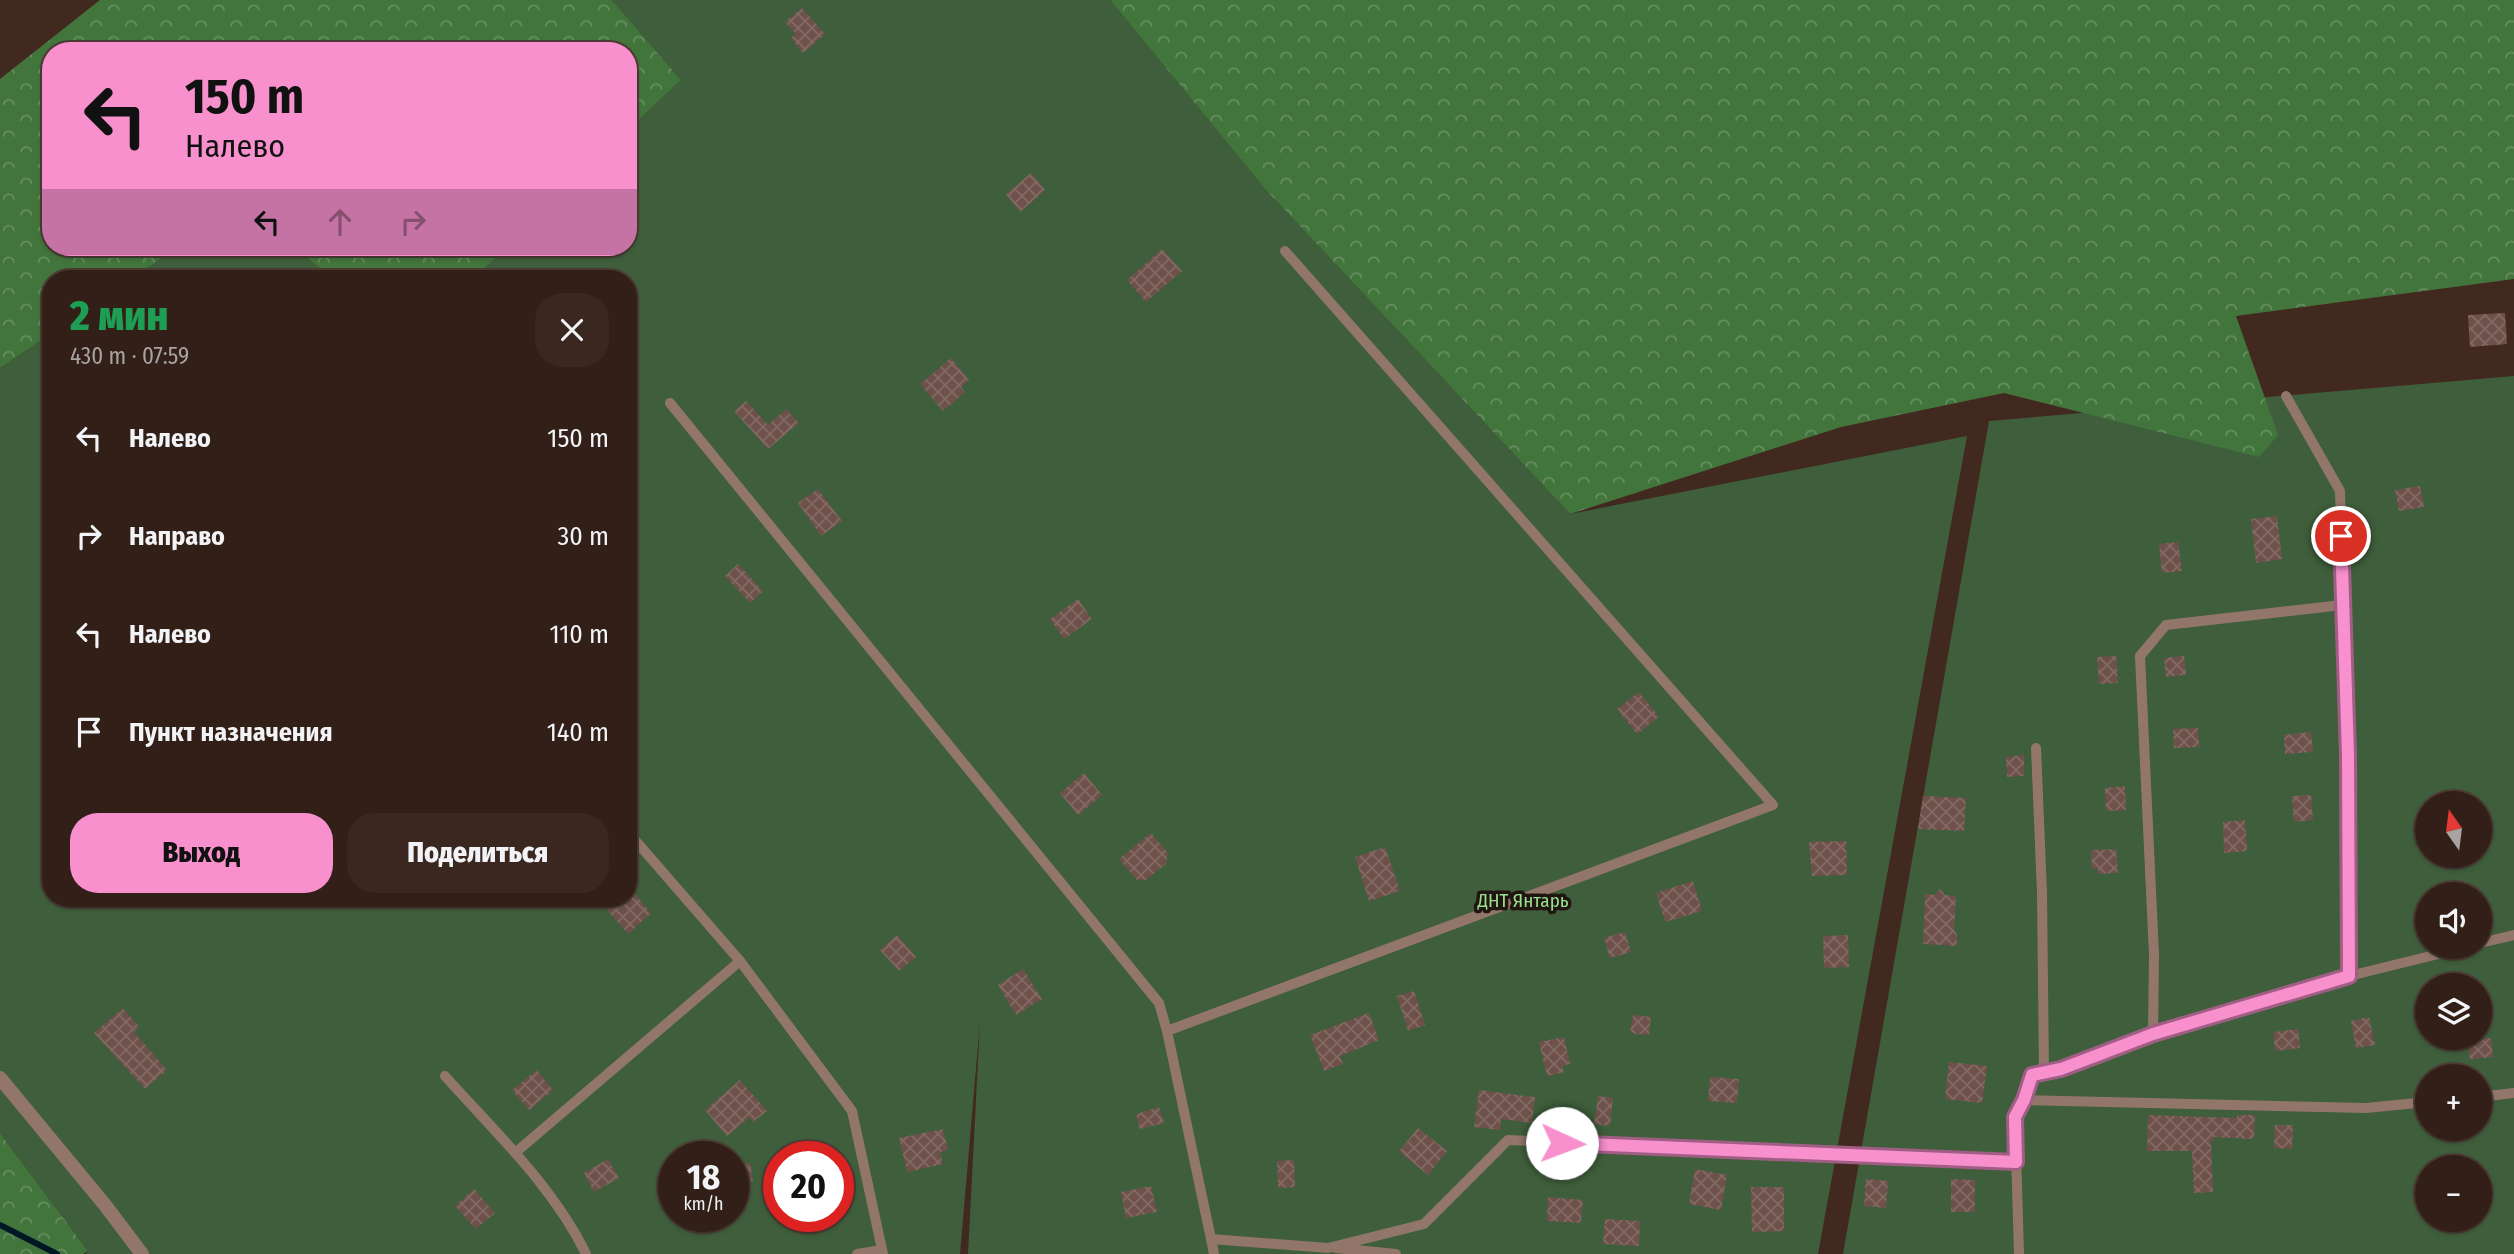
<!DOCTYPE html>
<html lang="ru">
<meta charset="utf-8">
<style>
:root{--surface:#321f17;--page:#3a2720;--text:#f1f3f6;--muted:#a8a2a1;--line:#4d3d36;--accent:#f790cd}
body{margin:0;font-family:"Fira Sans Condensed",sans-serif;background:var(--page);color:var(--text);height:100vh;display:flex;flex-direction:column;font-size:26px;white-space:nowrap}
*{box-sizing:border-box;margin:0}
p{font-size:23px;color:var(--muted)}
.icon{flex:none;width:38px;height:38px;fill:none;stroke:currentColor;stroke-width:2;stroke-linecap:round;stroke-linejoin:round}
.map{position:relative;flex:1;overflow:hidden}
.drawer{position:absolute;left:42px;top:270px;width:595px;height:637px;display:flex;flex-direction:column;background:var(--surface);border-radius:28px;box-shadow:0 2px 5px #0004,0 0 0 2px var(--line)}
.drawer>*{flex:none}
.guide{position:absolute;left:42px;top:42px;width:595px;height:214px;border-radius:28px;box-shadow:0 2px 5px #0004,0 0 0 2px var(--line);background:#f790cd;color:#111;overflow:hidden}
.needle{width:46px;rotate:346deg}
.buttons{position:absolute;left:2415px;top:791px;display:grid;gap:14px}
.buttons a{display:grid;place-items:center;width:77px;height:77px;border-radius:50%;background:var(--surface);box-shadow:0 2px 5px #0004,0 0 0 2px var(--line);font-size:35px}
.speed{position:absolute;left:658px;top:1141px;display:flex;gap:14px;font-size:35px;font-weight:700;text-align:center}
.speed>*{display:grid;place-content:center;width:91px;height:91px;border-radius:50%;background:var(--surface);box-shadow:0 2px 5px #0004,0 0 0 2px var(--line);line-height:1}
.speed small{font-size:18px;font-weight:400}
.speed .limit{border:10px solid #d22;background:#fff;color:#111}
.pin{position:absolute;display:grid;place-items:center;width:60px;height:60px;color:#fff;margin:-30px;border:4px solid #fff;border-radius:50%;box-shadow:0 2px 7px #0007}
.me{position:absolute;width:77px;margin:-38px;rotate:92deg;stroke-linejoin:round;filter:drop-shadow(0 0 5px #0008)}
.turn{display:flex;align-items:center;gap:24px;height:147px;padding:0 28px;font-size:32px}
.turn .icon{width:91px;height:91px;stroke-width:2.5}
.turn b{display:block;font-size:49px;line-height:60px}
.lanes{display:flex;align-items:center;height:66px;padding:0 28px;background:#0003;justify-content:center;gap:35px;direction:ltr}
.lanes .off{opacity:.35}
.round{display:grid;place-items:center;flex:none;width:74px;height:74px;border-radius:28px;background:var(--page)}
.head{display:flex;align-items:center;justify-content:space-between;height:119px;padding:0 28px}
h1{font-size:42px;font-weight:800;line-height:52px;color:#1e9e55}
.primary-button{display:flex;gap:14px;margin-top:auto;padding:14px 28px}
.primary-button a{flex:1;height:80px;border-radius:28px;background:var(--accent);color:#111;font-size:28px;font-weight:800;line-height:80px;text-align:center}
.primary-button a+a{background:var(--page);color:var(--text)}
ul{padding:0;list-style:none}
li{display:flex;align-items:center;gap:21px;height:98px;padding:0 28px}
li div{flex:1}
li b{display:block;font-size:26px}
li em{font-style:normal}
.map>svg:first-child{display:block}
.green{fill:#3f5e3b;fill-rule:evenodd}
.forest{fill:url(#forest-crowns)}
.lines{fill:none;stroke-linecap:round;stroke-linejoin:round}
.stream{stroke:#001724;stroke-width:6}
.building{fill:url(#building-cross-hatch)}
.lane{stroke:#93766a;stroke-width:10}
.street{stroke:#93766a;stroke-width:14}
.route-casing{stroke:#a15e85;stroke-width:18}
.route{stroke:#f790cd;stroke-width:12}
.labels{text-anchor:middle;stroke-width:7;stroke-linejoin:round;paint-order:stroke}
.park-label{font-size:19px;fill:#96df8d;stroke:#201510}
</style>
<div class="map">
<svg width="2514" height="1254" viewBox="0 0 2514 1254">
<defs>
<pattern id="forest-crowns" width="20" height="18" patternUnits="userSpaceOnUse" patternTransform="scale(1.75)"><rect width="20" height="18" fill="#42753c"/><path d="M2 6a3 3 0 1 1 6 0M12 15a3 3 0 1 1 6 0" fill="none" stroke="#668e60"/></pattern>
<pattern id="building-cross-hatch" width="8" height="8" patternUnits="userSpaceOnUse" patternTransform="scale(1.75)"><rect width="8" height="8" fill="#6f514b"/><path d="M0 0l8 8M0 8l8-8" fill="none" stroke="#836964"/></pattern>
</defs>
<rect width="100%" height="100%" fill="#42291f"/>
<g class="green">
<path d="M612,0H1110L1265,189L1570,514L1967,436L1818,1254H968L980,1022L960,1254H86L88,1251L0,1133V368L51,334V898H628V278H474L507,247H628V130L681,80ZM674,1157H733V1216H674ZM779,1157H838V1216H779Z"/>
<path d="M179,247H293L332,278H132Z"/>
<path d="M2514,376V1254H1843L1989,421ZM2427,803H2480V856H2427ZM2427,894H2480V947H2427ZM2427,985H2480V1038H2427ZM2427,1076H2480V1129H2427ZM2427,1167H2480V1220H2427Z"/>
</g>
<g class="forest">
<path d="M100,0H612L681,80L628,130V51H51V247H179L132,278H51V334L0,368V79Z"/>
<path d="M1110,0H2514V279L2236,316L2278,435L2259,457L2004,393L1841,427L1570,514L1265,189Z"/>
<path d="M293,247H507L474,278H332Z"/>
<path d="M0,1133L88,1251L83,1254H0Z"/>
</g>
<g class="lines">
<path class="stream" d="M0,1225L57,1254"/>
</g>
<g class="building">
<path d="M802,8L825,34L803,53L791,38L796,34L785,22Z"/>
<path d="M1031,173L1045,190L1020,212L1006,194Z"/>
<path d="M1162,249L1182,271L1146,302L1127,280Z"/>
<path d="M2505,313L2507,344L2470,347L2468,315Z"/>
<path d="M951,358L969,380L961,387L965,392L943,411L920,384Z"/>
<path d="M746,401L768,425L786,409L799,423L768,449L734,411Z"/>
<path d="M2420,486L2424,507L2399,511L2395,490Z"/>
<path d="M818,489L842,521L821,536L798,503Z"/>
<path d="M2277,516L2282,559L2256,563L2251,519Z"/>
<path d="M2178,542L2182,571L2162,573L2159,544Z"/>
<path d="M738,564L763,591L750,603L725,576Z"/>
<path d="M1078,599L1092,619L1064,639L1050,619Z"/>
<path d="M2116,656L2118,683L2099,684L2097,657Z"/>
<path d="M2184,656L2186,675L2166,677L2164,658Z"/>
<path d="M1639,692L1659,717L1637,734L1617,709Z"/>
<path d="M2198,728L2199,747L2174,748L2173,729Z"/>
<path d="M2311,732L2313,752L2285,754L2284,735Z"/>
<path d="M2024,755V776L2007,777L2006,757Z"/>
<path d="M1084,773L1102,795L1078,815L1060,793Z"/>
<path d="M2125,786L2126,810L2106,811L2105,788Z"/>
<path d="M2311,795L2313,820L2294,822L2292,796Z"/>
<path d="M1923,796L1966,798L1964,831L1918,829Z"/>
<path d="M2245,820L2247,851L2224,853L2223,822Z"/>
<path d="M1151,833L1168,853L1166,864L1146,880H1137L1119,859Z"/>
<path d="M1846,841L1847,875L1812,876L1809,842Z"/>
<path d="M1385,847L1400,891L1369,901L1355,857Z"/>
<path d="M2116,849L2118,873L2098,874V869H2092L2091,850Z"/>
<path d="M1693,881L1702,911L1665,922L1656,893Z"/>
<path d="M631,889L651,913L628,934L607,910L621,898H628V892Z"/>
<path d="M1940,889L1945,895L1956,896L1954,930L1957,934V946L1923,944L1925,894L1935,895Z"/>
<path d="M1625,932L1631,952L1610,958L1604,938Z"/>
<path d="M897,935L916,957L899,971L880,950Z"/>
<path d="M1848,935L1849,967L1824,968L1823,936Z"/>
<path d="M1023,969L1042,999L1016,1015L998,985Z"/>
<path d="M1414,991L1425,1025L1408,1031L1397,996Z"/>
<path d="M123,1008L139,1027L134,1032L167,1070L145,1089L94,1033Z"/>
<path d="M1369,1013L1379,1040L1340,1056L1343,1064L1324,1071L1310,1035Z"/>
<path d="M1633,1015L1651,1017L1649,1035L1630,1033Z"/>
<path d="M2369,1017L2375,1045L2356,1048L2351,1021Z"/>
<path d="M2298,1029L2300,1048L2275,1051L2273,1032Z"/>
<path d="M1564,1037L1570,1064L1562,1066L1564,1072L1547,1076L1539,1042Z"/>
<path d="M2491,1038L2493,1057L2470,1059L2468,1041Z"/>
<path d="M1949,1062L1987,1066L1982,1103L1945,1099Z"/>
<path d="M537,1070L553,1090L529,1110L512,1090Z"/>
<path d="M1710,1077L1739,1079L1737,1103L1708,1101Z"/>
<path d="M740,1080L767,1111L753,1122L750,1117L727,1136L705,1110Z"/>
<path d="M1479,1090L1535,1097L1532,1123L1501,1119L1500,1130L1474,1127Z"/>
<path d="M1598,1096L1613,1098L1610,1126L1594,1124Z"/>
<path d="M1159,1107L1164,1123L1140,1129L1136,1114Z"/>
<path d="M2148,1115L2237,1118V1115H2255L2254,1139L2214,1137V1141H2211L2213,1192L2194,1193L2192,1151H2147Z"/>
<path d="M2275,1125H2293L2292,1149L2274,1148Z"/>
<path d="M1418,1128L1447,1151L1428,1175L1399,1151Z"/>
<path d="M943,1129L948,1150L940,1152L943,1164L907,1172L899,1138Z"/>
<path d="M608,1159L619,1178L594,1192L584,1173Z"/>
<path d="M1294,1160L1295,1187L1278,1188L1277,1161Z"/>
<path d="M750,1163L753,1181L733,1185V1165Z"/>
<path d="M1695,1169L1727,1175L1721,1210L1689,1204Z"/>
<path d="M1866,1179L1888,1181L1886,1208L1864,1206Z"/>
<path d="M1951,1179L1975,1180V1212H1951Z"/>
<path d="M1151,1186L1157,1212L1126,1218L1121,1192Z"/>
<path d="M1751,1187H1784V1231L1752,1232Z"/>
<path d="M474,1189L495,1213L476,1229L455,1206Z"/>
<path d="M1548,1197L1583,1200L1581,1223L1547,1221Z"/>
<path d="M1605,1219L1640,1221L1639,1246L1603,1244Z"/>
</g>
<g class="lines">
<g class="lane">
<path d="M2286,396L2340,491L2348,756L2349,976"/>
<path d="M670,403L1159,1003L1167,1031"/>
<path d="M2036,748L2042,893L2044,1073"/>
<path d="M628,832L740,961L852,1111L883,1254"/>
<path d="M2480,943L2514,935"/>
<path d="M2153,1034L2154,955L2140,656L2166,625L2342,605"/>
<path d="M445,1076C495,1132 553,1186 586,1254"/>
<path d="M2480,1097L2514,1093"/>
<path d="M2024,1100L2366,1108L2427,1102"/>
<path d="M515,1153L740,961"/>
<path d="M1211,1239L1167,1031L1773,805L1285,251"/>
<path d="M1336,1248L1396,1254"/>
<path d="M857,1254L882,1250"/>
<path d="M1214,1254L1211,1239L1328,1248L1424,1224L1508,1140L2016,1162"/>
<path d="M2019,1254L2015,1117L2024,1100L2032,1075L2061,1069L2153,1034L2349,976L2467,947"/>
</g>
<path class="street" d="M0,1078L105,1205L142,1254"/>
</g>
<g class="lines">
<defs>
<path id="route" d="M1562,1143L2016,1162L2015,1117L2024,1100L2032,1075L2061,1069L2153,1034L2349,976L2348,755L2341,536"/>
</defs>
<use href="#route" class="route-casing"/>
<use href="#route" class="route"/>
</g>
<g class="labels">
<g class="park-label">
<text x="1523" y="907">ДНТ Янтарь</text>
</g>
</g>
</svg>
<div class="buttons">
<a><svg class="needle" viewBox="-14 -14 28 28"><path d="M0-13l5 13h-10z" fill="#e53935"/><path d="M0 13l5-13h-10z" fill="#a8a2a1"/></svg></a>
<a><svg class="icon" aria-label="sound" viewBox="0 0 24 24"><path d="M4 9h4l5-4v14l-5-4H4zM17 9q2 3 0 6"/></svg></a>
<a><svg class="icon" aria-label="layers" viewBox="0 0 24 24"><path d="M12 4l9 5-9 5-9-5zM3 14l9 5 9-5"/></svg></a>
<a>+</a>
<a>−</a>
</div>
<div class="speed"><div>18<small>km/h</small></div><div class="limit">20</div></div>
<div class="pin" style="left:2341px;top:536px;background:#d93025"><svg class="icon" aria-label="arrive" viewBox="0 0 24 24"><path d="M6 21V4h12l-3 4 3 4H6"/></svg></div>
<svg class="me" style="left:1562px;top:1143px" viewBox="-20 -20 40 40"><circle r="19" fill="#fff"/><path d="M0-13L10 11 0 6-10 11z" fill="#f790cd"/></svg>
<div class="guide">
<div class="turn"><svg class="icon" aria-label="left" viewBox="0 0 24 24"><path d="M17 20v-9H6M10 6l-5 5 5 5"/></svg><div><b>150 m</b>Налево</div></div>
<div class="lanes"><svg class="icon" aria-label="left" viewBox="0 0 24 24"><path d="M17 20v-9H6M10 6l-5 5 5 5"/></svg><svg class="icon off" aria-label="ahead" viewBox="0 0 24 24"><path d="M12 20V5M6 11l6-6 6 6"/></svg><svg class="icon off" aria-label="right" viewBox="0 0 24 24"><path d="M7 20v-9h11M14 6l5 5-5 5"/></svg></div>
</div>
<section class="drawer">
<div class="head"><div><h1>2 мин</h1><p>430 m · 07:59</p></div><a class="round"><svg class="icon" aria-label="close" viewBox="0 0 24 24"><path d="M6 6l12 12M18 6L6 18"/></svg></a></div>
<ul>
<li><svg class="icon" aria-label="left" viewBox="0 0 24 24"><path d="M17 20v-9H6M10 6l-5 5 5 5"/></svg><div><b>Налево</b></div><em>150 m</em></li>
<li><svg class="icon" aria-label="right" viewBox="0 0 24 24"><path d="M7 20v-9h11M14 6l5 5-5 5"/></svg><div><b>Направо</b></div><em>30 m</em></li>
<li><svg class="icon" aria-label="left" viewBox="0 0 24 24"><path d="M17 20v-9H6M10 6l-5 5 5 5"/></svg><div><b>Налево</b></div><em>110 m</em></li>
<li><svg class="icon" aria-label="arrive" viewBox="0 0 24 24"><path d="M6 21V4h12l-3 4 3 4H6"/></svg><div><b>Пункт назначения</b></div><em>140 m</em></li>
</ul>
<div class="primary-button"><a>Выход</a><a>Поделиться</a></div>
</section>
</div>
